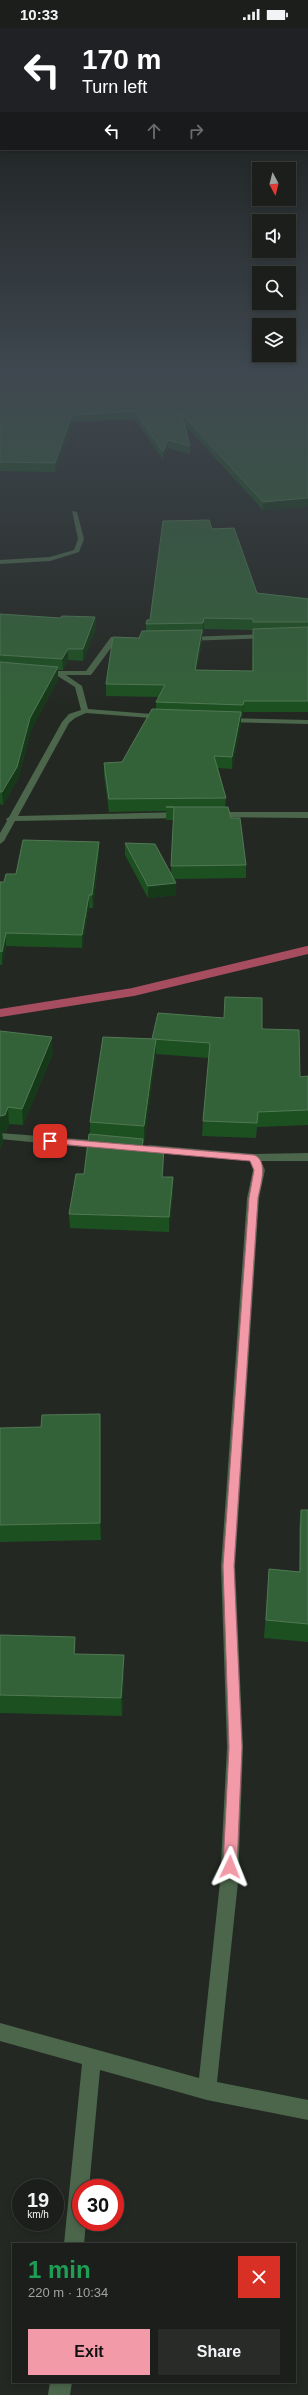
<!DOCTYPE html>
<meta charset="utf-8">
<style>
:root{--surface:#1b1e1a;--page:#282b27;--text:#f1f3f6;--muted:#a0a2a2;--line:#393c39;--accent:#f39aa9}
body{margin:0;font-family:Helvetica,sans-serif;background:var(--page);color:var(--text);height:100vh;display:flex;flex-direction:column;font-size:15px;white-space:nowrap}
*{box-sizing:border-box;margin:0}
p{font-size:13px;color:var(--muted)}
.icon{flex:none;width:22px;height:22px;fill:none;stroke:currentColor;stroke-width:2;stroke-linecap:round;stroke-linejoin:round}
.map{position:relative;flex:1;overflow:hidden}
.drawer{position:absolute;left:12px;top:2215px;width:284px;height:140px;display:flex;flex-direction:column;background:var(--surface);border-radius:0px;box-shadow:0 2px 6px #0003,0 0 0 1px var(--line)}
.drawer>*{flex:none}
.top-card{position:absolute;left:0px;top:0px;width:308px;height:122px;box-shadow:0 2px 6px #0003,0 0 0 1px var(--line);background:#202124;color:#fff;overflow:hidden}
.needle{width:26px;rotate:173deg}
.controls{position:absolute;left:252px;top:134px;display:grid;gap:8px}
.controls a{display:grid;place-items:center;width:44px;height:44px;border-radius:0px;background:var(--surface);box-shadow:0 2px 6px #0003,0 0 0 1px var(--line);font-size:20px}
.speed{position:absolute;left:12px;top:2151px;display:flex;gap:8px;font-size:20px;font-weight:700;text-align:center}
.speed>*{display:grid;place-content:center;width:52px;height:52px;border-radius:50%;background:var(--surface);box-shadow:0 2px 6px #0003,0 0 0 1px var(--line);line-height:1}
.speed small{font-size:10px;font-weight:400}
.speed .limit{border:6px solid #d22;background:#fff;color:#111}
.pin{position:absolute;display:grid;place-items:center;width:34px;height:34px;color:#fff;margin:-17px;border-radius:8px;box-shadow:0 2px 6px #0006}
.me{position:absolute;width:44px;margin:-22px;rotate:2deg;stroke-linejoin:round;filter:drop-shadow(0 0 3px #0008)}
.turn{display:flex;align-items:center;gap:14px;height:84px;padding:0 16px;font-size:18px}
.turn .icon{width:52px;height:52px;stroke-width:2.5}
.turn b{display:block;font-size:28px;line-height:34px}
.lanes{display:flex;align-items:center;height:38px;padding:0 16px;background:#0003;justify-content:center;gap:20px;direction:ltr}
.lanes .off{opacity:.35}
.round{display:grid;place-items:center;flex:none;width:42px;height:42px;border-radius:0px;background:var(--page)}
.head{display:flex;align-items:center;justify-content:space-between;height:68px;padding:0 16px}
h1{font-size:24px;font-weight:600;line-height:30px;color:#1e9e55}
.primary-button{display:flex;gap:8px;margin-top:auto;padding:8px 16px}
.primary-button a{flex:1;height:46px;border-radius:0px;background:var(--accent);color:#111;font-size:16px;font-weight:600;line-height:46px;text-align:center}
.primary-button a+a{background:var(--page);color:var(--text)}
.status{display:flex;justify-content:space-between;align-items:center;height:28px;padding:0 20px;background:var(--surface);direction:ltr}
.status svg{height:11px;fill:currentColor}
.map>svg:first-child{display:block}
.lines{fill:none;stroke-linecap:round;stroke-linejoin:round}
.stream{stroke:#a74d60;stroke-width:8}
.minor{fill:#4b664a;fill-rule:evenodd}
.wall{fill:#1d5021;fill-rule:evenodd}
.shaded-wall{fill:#163919}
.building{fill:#336238;stroke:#517854}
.route{fill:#f39aa9;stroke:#9e646e}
</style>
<div class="status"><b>10:33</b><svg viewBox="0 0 49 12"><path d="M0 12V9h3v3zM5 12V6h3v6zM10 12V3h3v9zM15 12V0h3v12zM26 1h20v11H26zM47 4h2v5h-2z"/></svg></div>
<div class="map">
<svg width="308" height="2367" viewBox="0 0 308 2367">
<rect width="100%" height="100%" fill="#242823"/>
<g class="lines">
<path class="stream" d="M0,985L133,964L308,922"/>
<g class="minor">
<path d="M72,483L77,484L84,511L79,524L50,533L0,536V532L50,529L74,522L78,511Z"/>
<path d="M269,606L273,608L272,610L186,613L182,611L186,609Z"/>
<path d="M111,609H128L132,611L128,613H116L91,647H66L82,658L88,681L164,687L168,689L164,691L86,685L75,690L69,695L18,788L183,784L187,787L183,790L15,793L4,813L0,816V805L7,793L6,791L9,789L62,694L69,686L81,682L75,659L56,647H43L39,645L43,643H86Z"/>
<path d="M223,690L308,692V696L226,694H223Z"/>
<path d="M215,784H308V790L212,789L211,787Z"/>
<path d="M0,1105L103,1113L109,1117L103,1121L0,1111Z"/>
<path d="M149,1117L254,1126L308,1125V1133H261L265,1142L259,1170L235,1538L243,1719L238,1854L217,2054L308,2072V2092L207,2072L100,2042L89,2160H81V2194H86L84,2216H64L82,2036L0,2013V1995L199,2050L220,1854L227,1719L221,1538L247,1170L253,1142L250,1133L145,1123L143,1121Z"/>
<path d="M50,2354H72L70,2367H48Z"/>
</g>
</g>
<g class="wall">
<path d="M0,348H308V478L263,482L185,397L190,418V426L168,420L163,432L135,391L73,394L55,444L0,443Z"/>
<path d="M212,501L257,565L308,570V684H243L242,689H241V696L232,741L218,740L226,770L225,779L231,790L246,837V850L174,851L176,867L148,870L125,827V815L171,845L174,792H166V783L109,784L104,747V735L122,734L156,681V674L159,669L106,668V656L139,610L146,603V596L150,592ZM204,601L253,602L252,643L197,642L202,613V606H203Z"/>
<path d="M0,586L60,590L95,589L96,601L83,633L68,632L63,642H58V651L31,702L18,751L3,777L0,776Z"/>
<path d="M99,827L93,880H89L82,920L6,918L2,937H0V854H4L16,846Z"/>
<path d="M262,1001L300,1049L308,1048V1097L257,1099L256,1110L202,1108L203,1093L209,1030L156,1026L144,1115H143V1120L164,1135L163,1149L173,1164L169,1204L70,1200L69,1186L84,1146L90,1106V1094L152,1011Z"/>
<path d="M0,1003L53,1025L23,1097L9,1096L6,1104H2L3,1113L0,1121Z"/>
<path d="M0,1400L101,1403V1512L0,1514Z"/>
<path d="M301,1482H308V1614L264,1610L269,1541L299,1544V1500Z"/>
<path d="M0,1607L75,1609L76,1626L124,1646L122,1688L0,1685Z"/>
</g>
<g class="shaded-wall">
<path d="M72,387L73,394L55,444V435Z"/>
<path d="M168,412V420L163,432V424Z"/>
<path d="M308,470V478L263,482V474Z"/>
<path d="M95,589L96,601L83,633V621Z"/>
<path d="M204,590V601L203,606V595Z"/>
<path d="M202,602V613L195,654V642Z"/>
<path d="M68,621V632L63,642L62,631Z"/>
<path d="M58,639V651L31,702L18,751L3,777L2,764L30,690Z"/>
<path d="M244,673L243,684L242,689L243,677Z"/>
<path d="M241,684V696L232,741V729Z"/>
<path d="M99,814V827L93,880L92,867Z"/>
<path d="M176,855V867L148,870V858Z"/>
<path d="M89,867V880L82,920V907Z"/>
<path d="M6,905V918L2,937V924Z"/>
<path d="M52,1009L53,1025L23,1097L22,1081Z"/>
<path d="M156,1011V1028L144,1115V1098Z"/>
<path d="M8,1079L9,1096L6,1104H2L3,1113L0,1121V1088Z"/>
<path d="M164,1121V1135L162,1164V1149Z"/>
<path d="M173,1149V1164L169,1204V1189Z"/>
<path d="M100,1386L101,1403V1512L100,1495Z"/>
<path d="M75,1609L76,1627L74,1626Z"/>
<path d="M124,1627V1646L122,1688L121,1670Z"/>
</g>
<g class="building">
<path d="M0,348H308V470L263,474L182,386L190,418L168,412L163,424L135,383L72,387L55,435L0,434Z"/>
<path d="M209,492L212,501L234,500L257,565L308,571V594H253V591L204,590L203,595L146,596L147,592H150L163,493Z"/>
<path d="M0,586L60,590L62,588L95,589L83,621H68L62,631L0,627Z"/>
<path d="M308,599V673H244L243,677L156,674L165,657L106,656L113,609L139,610L142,603L202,602L195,642L253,643V601Z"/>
<path d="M0,634L58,639L30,690L17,739L2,764H0Z"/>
<path d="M152,681L241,684L232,729L214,728L226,770L109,771L104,735L122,734Z"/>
<path d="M166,779H228L231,790H240L246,837L171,838L174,779Z"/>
<path d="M23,812L99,814L92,867H89L82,907L6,905L2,924L0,923V854H4L6,846H16Z"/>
<path d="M125,815L155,816L176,855L148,858Z"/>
<path d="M225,969L262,970V1001L299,1002L300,1049L308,1048V1082L258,1084L257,1095L203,1093L210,1015L152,1011L158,985L224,990Z"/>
<path d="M0,1003L52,1009L22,1081L8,1079L5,1087L0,1088Z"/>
<path d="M103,1009L156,1011L144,1098L90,1094Z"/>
<path d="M89,1106L143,1111L142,1120L164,1121L162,1149H173L169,1189L69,1186L76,1146H84Z"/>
<path d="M100,1386V1495L0,1497V1400L41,1399L42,1387Z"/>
<path d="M301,1482H308V1596L266,1592L269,1541L300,1544Z"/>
<path d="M0,1607L75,1609L74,1626L124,1627L121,1670L0,1667Z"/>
</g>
<linearGradient id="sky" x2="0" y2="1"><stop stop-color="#141613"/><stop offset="0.51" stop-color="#3f4850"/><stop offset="1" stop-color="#3f4850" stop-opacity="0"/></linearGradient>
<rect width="308" height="679" fill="url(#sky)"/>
<path class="route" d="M50,1110L254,1127C269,1132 260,1159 258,1170L234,1538L242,1719L237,1839L235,1843L230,1845L225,1843L223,1839L229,1719L223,1538L249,1170L254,1142L250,1133L47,1115L46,1113Z"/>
</svg>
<div class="controls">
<a><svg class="needle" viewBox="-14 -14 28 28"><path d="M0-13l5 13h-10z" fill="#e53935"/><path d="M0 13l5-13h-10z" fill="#a0a2a2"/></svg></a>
<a><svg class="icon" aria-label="sound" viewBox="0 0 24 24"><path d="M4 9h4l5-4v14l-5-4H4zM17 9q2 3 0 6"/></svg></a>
<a><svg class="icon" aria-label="search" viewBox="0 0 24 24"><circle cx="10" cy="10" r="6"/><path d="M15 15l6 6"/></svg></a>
<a><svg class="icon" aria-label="layers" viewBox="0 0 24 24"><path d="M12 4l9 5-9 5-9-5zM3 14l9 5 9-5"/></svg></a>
</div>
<div class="speed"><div>19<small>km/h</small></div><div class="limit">30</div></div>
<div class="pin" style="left:50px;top:1113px;background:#d93025"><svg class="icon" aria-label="arrive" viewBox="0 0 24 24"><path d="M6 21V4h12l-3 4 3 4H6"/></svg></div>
<svg class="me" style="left:230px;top:1839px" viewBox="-20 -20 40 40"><path d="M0-17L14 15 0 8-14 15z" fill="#f39aa9" stroke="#fff" stroke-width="4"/></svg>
<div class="top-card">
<div class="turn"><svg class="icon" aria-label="left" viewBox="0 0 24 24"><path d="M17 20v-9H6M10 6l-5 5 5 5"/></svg><div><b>170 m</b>Turn left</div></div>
<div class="lanes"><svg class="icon" aria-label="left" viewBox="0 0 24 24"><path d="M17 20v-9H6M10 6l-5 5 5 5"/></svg><svg class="icon off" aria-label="ahead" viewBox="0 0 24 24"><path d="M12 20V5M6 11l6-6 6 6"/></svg><svg class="icon off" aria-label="right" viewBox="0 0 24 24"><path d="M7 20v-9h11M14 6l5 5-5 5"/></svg></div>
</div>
<section class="drawer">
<div class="head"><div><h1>1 min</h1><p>220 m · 10:34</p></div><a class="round" style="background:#d93025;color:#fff"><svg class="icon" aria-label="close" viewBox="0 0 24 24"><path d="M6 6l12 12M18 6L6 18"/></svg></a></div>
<div class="primary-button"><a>Exit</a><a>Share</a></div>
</section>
</div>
